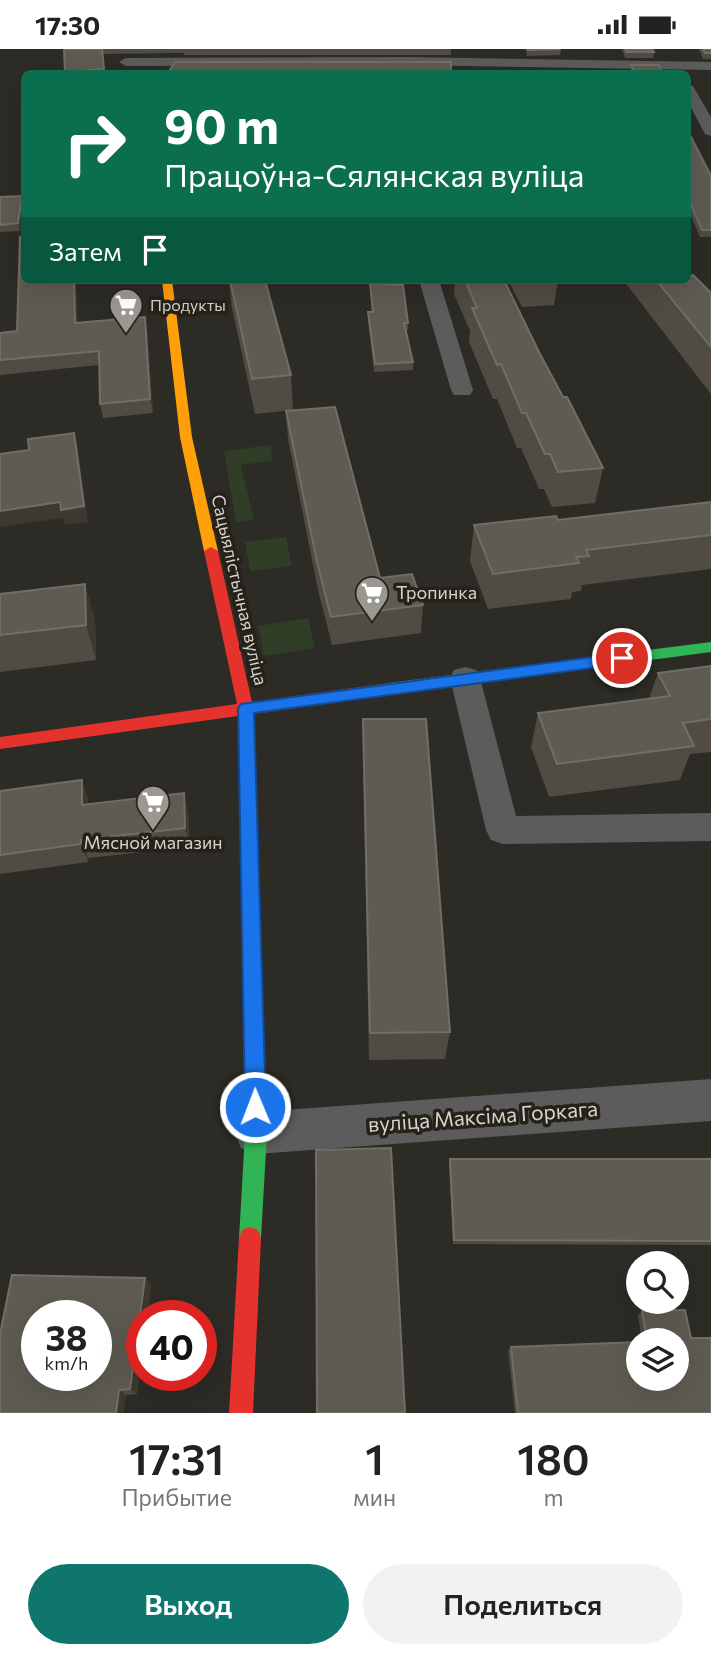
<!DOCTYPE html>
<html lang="ru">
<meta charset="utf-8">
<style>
:root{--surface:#fff;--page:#f2f2f2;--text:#222;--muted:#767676;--accent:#0f766e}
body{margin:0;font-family:Commissioner,sans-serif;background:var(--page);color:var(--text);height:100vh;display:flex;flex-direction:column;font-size:26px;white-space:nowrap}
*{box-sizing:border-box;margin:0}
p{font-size:23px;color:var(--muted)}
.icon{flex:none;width:38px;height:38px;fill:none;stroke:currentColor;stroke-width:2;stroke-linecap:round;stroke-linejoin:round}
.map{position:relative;height:1364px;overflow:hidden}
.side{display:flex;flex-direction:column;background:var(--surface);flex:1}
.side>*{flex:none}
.guide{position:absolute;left:21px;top:21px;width:670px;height:214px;border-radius:10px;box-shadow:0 7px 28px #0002;background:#0b6e4f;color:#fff;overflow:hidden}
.controls{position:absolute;left:626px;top:1202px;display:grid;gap:14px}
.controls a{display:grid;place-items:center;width:63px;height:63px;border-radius:50%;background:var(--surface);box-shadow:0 7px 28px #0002;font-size:35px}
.speed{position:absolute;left:21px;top:1251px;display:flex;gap:14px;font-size:35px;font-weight:700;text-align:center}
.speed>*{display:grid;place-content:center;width:91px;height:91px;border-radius:50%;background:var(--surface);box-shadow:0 7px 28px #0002;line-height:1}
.speed small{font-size:18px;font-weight:400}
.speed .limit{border:10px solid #d22;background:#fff;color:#111}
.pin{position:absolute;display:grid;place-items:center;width:60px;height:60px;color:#fff;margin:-30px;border:4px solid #fff;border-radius:50%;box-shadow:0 2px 7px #0007}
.me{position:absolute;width:77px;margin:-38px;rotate:359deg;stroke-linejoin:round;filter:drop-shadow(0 0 5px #0008)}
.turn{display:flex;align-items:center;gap:24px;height:147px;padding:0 28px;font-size:32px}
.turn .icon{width:91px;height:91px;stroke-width:2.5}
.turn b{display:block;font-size:49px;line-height:60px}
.then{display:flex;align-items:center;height:66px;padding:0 28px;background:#0003;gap:14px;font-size:26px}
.eta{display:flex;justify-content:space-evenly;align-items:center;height:119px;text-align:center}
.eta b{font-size:42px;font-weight:600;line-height:49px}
.cta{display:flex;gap:14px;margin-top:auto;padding:14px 28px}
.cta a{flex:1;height:80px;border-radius:42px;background:var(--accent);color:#fff;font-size:28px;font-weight:600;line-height:80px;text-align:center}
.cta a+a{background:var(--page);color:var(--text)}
.status{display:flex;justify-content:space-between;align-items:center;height:49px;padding:0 35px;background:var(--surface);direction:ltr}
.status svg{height:19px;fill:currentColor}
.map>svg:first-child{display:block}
.green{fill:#303d27}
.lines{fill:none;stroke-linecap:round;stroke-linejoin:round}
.street{fill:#5c5c5c;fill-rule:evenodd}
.fast{fill:#30b455;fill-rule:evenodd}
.slow{fill:#ff9f0a;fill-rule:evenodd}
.jam{fill:#e5322d;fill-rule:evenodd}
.wall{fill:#504c43}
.shaded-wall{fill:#3c3931}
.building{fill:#5e5b52;stroke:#716e66;stroke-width:2;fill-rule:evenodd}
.route{fill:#1a73e8;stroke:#114b97;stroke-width:2}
.labels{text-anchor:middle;stroke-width:7;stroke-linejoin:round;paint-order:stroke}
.far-poi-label{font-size:16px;fill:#d6d3ce;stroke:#26221a;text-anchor:start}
.street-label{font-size:18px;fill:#d6d3ce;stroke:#26221a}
.poi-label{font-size:18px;fill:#d6d3ce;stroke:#26221a;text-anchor:start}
.near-street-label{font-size:21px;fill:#d6d3ce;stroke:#26221a}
</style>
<div class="status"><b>17:30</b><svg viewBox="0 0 49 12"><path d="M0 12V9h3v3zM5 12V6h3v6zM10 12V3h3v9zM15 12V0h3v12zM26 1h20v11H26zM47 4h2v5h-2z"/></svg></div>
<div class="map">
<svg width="711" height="1364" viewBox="0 0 711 1364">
<rect width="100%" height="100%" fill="#2d2b26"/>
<g class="green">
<path d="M271,396L272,412L241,416L254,471L236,473L224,402Z"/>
<path d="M286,488L292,517L250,522L245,493Z"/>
<path d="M308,569L315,599L264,607L258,577Z"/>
</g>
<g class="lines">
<g class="street">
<path d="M407,8L711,13V21L407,16L126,17L119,13L126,9Z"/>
<path d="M688,36L693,37L711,68V87L705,85L688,53Z"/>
<path d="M419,231H439L473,341L470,346H454L451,341Z"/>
<path d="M465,618L476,621L480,629L516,767L711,764V792L503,795L491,791L486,781L450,629L454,621Z"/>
<path d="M711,1030V1072L256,1105L241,1099L235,1084L241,1069L256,1063Z"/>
</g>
<g class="fast">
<path d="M711,593V603L389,646L381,640L389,634Z"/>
<path d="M251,849L257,851L260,857L267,1084L261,1189L258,1197L250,1200L242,1197L239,1189L245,1084L242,857L245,851Z"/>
</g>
<path class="slow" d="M162,231H172L192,388L218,502L211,506L204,502L180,388Z"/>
<g class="jam">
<path d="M211,498L218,502L252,653L389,634L397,640L389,646L254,665L260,857L257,863L251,865L245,863L242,857L238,667L0,700V688L237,655L204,502Z"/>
<path d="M250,1178L258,1181L261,1189L253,1364H229L239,1189L242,1181Z"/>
</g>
</g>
<g class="wall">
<path d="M64,0H451V6H184L183,4L103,5L105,24H65Z"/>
<path d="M526,0H561L560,6L527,7Z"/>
<path d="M622,0H652L654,3L653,9H625Z"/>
<path d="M699,0H711V10H703Z"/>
<path d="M631,16H659L662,24H631L630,22Z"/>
<path d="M688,88L711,127V188H700L688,160Z"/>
<path d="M22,147L23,154L20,182L0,183V148Z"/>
<path d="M229,231H265L291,326L293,361L255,365L232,259Z"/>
<path d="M455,231H504L539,303L603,419L595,454L552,458L544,440H539L521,399H517L497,350H493L469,293L470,282L454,245Z"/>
<path d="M508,231H558L554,256L522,258Z"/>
<path d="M624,231H688L711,244V345L624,232Z"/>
<path d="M370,234L408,274V281H405L413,313V321L374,323L368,270V263H372Z"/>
<path d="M78,273L147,281L153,364L103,369L100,355L99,316L0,326V284Z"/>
<path d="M286,362L380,529L423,556L421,584L332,596L318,541L288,390Z"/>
<path d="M711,453V520L582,536L581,542L572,543L571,550L488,560L470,512L474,476L558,471Z"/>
<path d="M0,545L95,570L96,611L0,623Z"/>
<path d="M711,617V703L690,705L680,731L549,748L531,698L538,664L649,650L658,624Z"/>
<path d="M363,670L450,983L445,1010L369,1011L363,705Z"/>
<path d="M82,731L88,750V755L188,762L190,798L88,809V813L0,825V742Z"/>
<path d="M450,1110H711V1196L453,1195L449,1115Z"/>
<path d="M151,1236L137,1345L126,1346L123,1364H0Z"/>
<path d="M642,1262L691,1289L711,1364H515L508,1301L511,1298L677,1292H642L638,1266Z"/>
</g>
<g class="shaded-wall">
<path d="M22,147L23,154L20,182L18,174Z"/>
<path d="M74,231H76L79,287L75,274Z"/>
<path d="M145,268L147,281L153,364L150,350Z"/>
<path d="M74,384L78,399L88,473L65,476L63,469L0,478V462L60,453Z"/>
<path d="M85,535L95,570L96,611L86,576Z"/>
<path d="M82,731L88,750V774L82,756Z"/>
<path d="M184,744L188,762L190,798L185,779Z"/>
<path d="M81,791L88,809V813L81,795Z"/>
<path d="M145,1229L151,1236L147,1267H142V1306L137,1345L130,1340Z"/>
<path d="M119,1341L126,1346L123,1364H116Z"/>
</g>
<g class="building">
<path d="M64,0H102L104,20L65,23Z"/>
<path d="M527,0H561L528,1Z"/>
<path d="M625,0H652L654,3H626Z"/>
<path d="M703,0H711V4H705Z"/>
<path d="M175,13H451V24H168Z"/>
<path d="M631,16H659L662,24H646L634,23Z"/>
<path d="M688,88H691L711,127V181H702L688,149Z"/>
<path d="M22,147L18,174L0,176V148Z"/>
<path d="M20,188H24V231H74L75,274L145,268L150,350L100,355L99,302L0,311V284L17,282Z"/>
<path d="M693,226L711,244V298L656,231H688V227Z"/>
<path d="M230,231H265L291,326L252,330Z"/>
<path d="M465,231H504L539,303L563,348H567L603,419L558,423L550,405H545L526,364H522L501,315L497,316L472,259H477Z"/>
<path d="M370,234L403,236L408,274H404L413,313L375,315L368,263H373Z"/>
<path d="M335,358L380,529L412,525L423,556L331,568L317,513L286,362Z"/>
<path d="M74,384L84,457L61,461L60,453L0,462V405L29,401L28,390Z"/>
<path d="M711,453V486L586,501L589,507L576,508L579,514L493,525L474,476L556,467L558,471Z"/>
<path d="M85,535L86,576L0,586V545Z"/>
<path d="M711,617V670L683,674L694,697L557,715L538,664L670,647L658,624Z"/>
<path d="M363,670H426L450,983L370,984Z"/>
<path d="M82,731V756L184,744L185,779L81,791V795L0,806V742Z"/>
<path d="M391,1099L405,1364H317L316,1101Z"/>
<path d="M450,1110H711V1192L454,1191Z"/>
<path d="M12,1226L145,1229L130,1340L119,1341L116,1364H0V1285ZM37,1267H96V1326H37Z"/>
<path d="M685,1261L691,1289H711V1364H518L511,1298L639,1293V1330H677V1292H647L642,1262Z"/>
</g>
<path class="route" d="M622,604L629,609L622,615L254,664L266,1058L263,1065L255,1069L248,1065L245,1058L238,659L241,655Z"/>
<defs>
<symbol id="supermarket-pin" viewBox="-11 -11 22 30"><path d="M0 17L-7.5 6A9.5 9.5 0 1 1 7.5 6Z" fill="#9b9893" stroke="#26221a"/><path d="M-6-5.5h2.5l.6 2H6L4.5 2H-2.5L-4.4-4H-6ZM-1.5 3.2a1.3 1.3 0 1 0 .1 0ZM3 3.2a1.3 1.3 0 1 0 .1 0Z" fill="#fff"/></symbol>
</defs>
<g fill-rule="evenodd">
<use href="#supermarket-pin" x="107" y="237" width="38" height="52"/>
<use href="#supermarket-pin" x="353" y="525" width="38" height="52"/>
<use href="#supermarket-pin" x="134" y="734" width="38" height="52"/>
</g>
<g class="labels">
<g class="far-poi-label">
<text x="150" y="262">Продукты</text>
</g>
<g class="street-label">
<text transform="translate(239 541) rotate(77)" y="6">Сацыялістычная вуліца</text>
</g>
<g class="poi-label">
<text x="396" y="550">Тропинка</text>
<text x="153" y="800" text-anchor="middle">Мясной магазин</text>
</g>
<g class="near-street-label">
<text transform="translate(483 1068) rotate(-4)" y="7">вуліца Максіма Горкага</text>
</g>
</g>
</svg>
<div class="controls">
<a><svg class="icon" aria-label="search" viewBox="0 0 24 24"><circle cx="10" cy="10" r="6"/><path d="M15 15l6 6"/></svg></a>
<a><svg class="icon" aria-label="layers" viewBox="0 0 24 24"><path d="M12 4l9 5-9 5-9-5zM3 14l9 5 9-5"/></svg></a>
</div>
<div class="speed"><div>38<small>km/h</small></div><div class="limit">40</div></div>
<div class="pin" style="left:622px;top:609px;background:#d93025"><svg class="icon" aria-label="arrive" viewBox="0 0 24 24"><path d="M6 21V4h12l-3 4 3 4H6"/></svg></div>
<svg class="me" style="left:255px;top:1058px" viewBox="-20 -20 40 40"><circle r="17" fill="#1a73e8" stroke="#fff" stroke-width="3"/><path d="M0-11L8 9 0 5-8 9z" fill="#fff"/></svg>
<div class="guide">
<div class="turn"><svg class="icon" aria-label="right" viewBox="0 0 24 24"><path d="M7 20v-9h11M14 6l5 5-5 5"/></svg><div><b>90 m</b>Працоўна-Сялянская вуліца</div></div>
<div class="then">Затем<svg class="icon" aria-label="arrive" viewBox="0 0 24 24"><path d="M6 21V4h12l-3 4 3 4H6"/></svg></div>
</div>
</div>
<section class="side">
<div class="eta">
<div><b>17:31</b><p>Прибытие</p></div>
<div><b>1</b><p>мин</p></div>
<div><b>180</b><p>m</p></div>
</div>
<div class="cta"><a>Выход</a><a>Поделиться</a></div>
</section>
